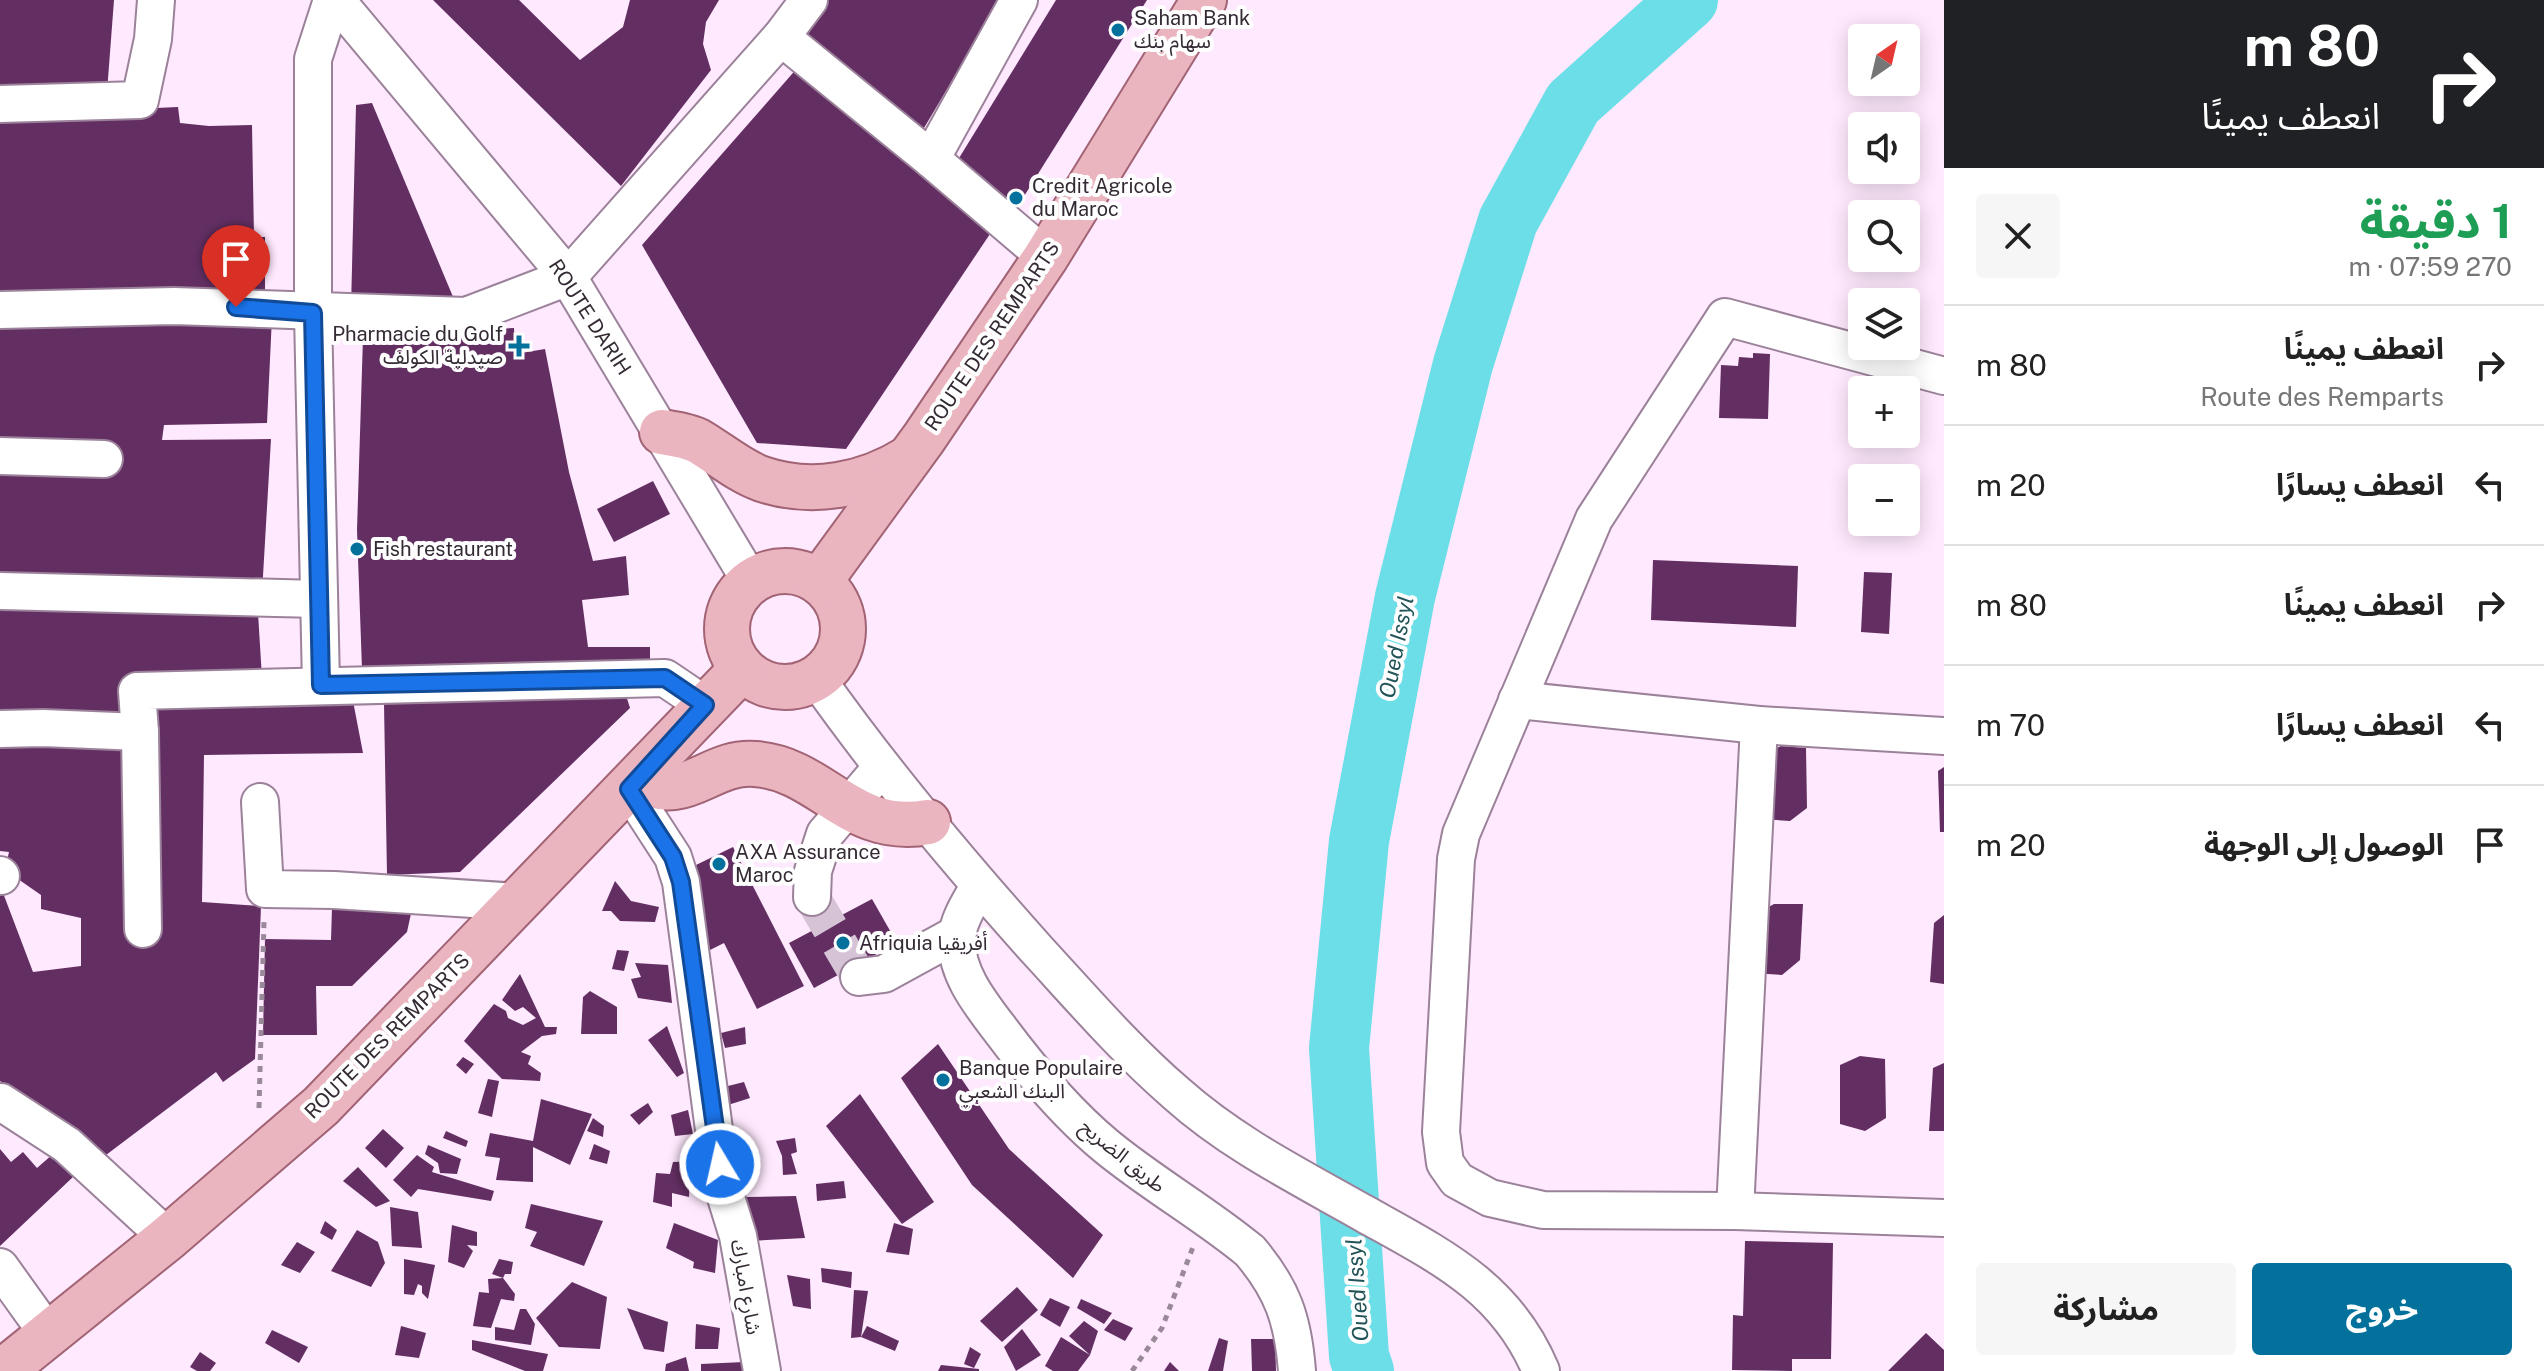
<!DOCTYPE html>
<html lang="ar">
<meta charset="utf-8">
<style>
:root{--surface:#fff;--page:#f6f6f6;--text:#222;--muted:#767676;--line:#e0e0e0;--accent:#04719d}
body{margin:0;font-family:"Public Sans","Noto Sans Arabic",sans-serif;background:var(--page);color:var(--text);direction:rtl;height:100vh;display:flex;flex-direction:column;font-size:30px;white-space:nowrap}
*{box-sizing:border-box;margin:0}
p{font-size:26px;color:var(--muted)}
.icon{flex:none;width:44px;height:44px;fill:none;stroke:currentColor;stroke-width:2;stroke-linecap:round;stroke-linejoin:round}
.map{position:relative;flex:1;overflow:hidden;direction:ltr}
.side{display:flex;flex-direction:column;background:var(--surface);width:600px}
.side>*{flex:none}
.banner{background:#202124;color:#fff;overflow:hidden}
.needle{width:52px;rotate:34deg}
.controls{position:absolute;left:1848px;top:24px;display:grid;gap:16px}
.controls a{display:grid;place-items:center;width:72px;height:72px;border-radius:8px;background:var(--surface);box-shadow:0 4px 20px #0003;font-size:40px}
.pin{position:absolute;display:grid;place-items:center;width:68px;height:68px;color:#fff;margin:-82px -34px;border-radius:50% 50% 50% 0;rotate:-45deg;box-shadow:0 0 8px #0007}
.pin .icon{rotate:45deg}
.me{position:absolute;width:88px;margin:-44px;rotate:351deg;stroke-linejoin:round;filter:drop-shadow(0 0 6px #0008)}
.turn{display:flex;align-items:center;gap:28px;height:168px;padding:0 32px;font-size:36px}
.turn .icon{width:104px;height:104px;stroke-width:2.5}
.turn b{display:block;font-size:56px;line-height:68px}
.round{display:grid;place-items:center;flex:none;width:84px;height:84px;border-radius:8px;background:var(--page)}
.summary{display:flex;align-items:center;justify-content:space-between;height:136px;padding:0 32px}
h1{font-size:48px;font-weight:700;line-height:60px;color:#1e9e55}
.button{display:flex;gap:16px;margin-top:auto;padding:16px 32px}
.button a{flex:1;height:92px;border-radius:8px;background:var(--accent);color:#fff;font-size:32px;font-weight:700;line-height:92px;text-align:center}
.button a+a{background:var(--page);color:var(--text)}
ul{padding:0;list-style:none}
li{display:flex;align-items:center;gap:24px;height:120px;padding:0 32px;border-top:2px solid var(--line)}
li div{flex:1}
li b{display:block;font-size:30px}
li em{font-style:normal}
main{display:flex;flex:1;min-height:0}
.map>svg:first-child{display:block}
.lines{fill:none;stroke-linecap:round;stroke-linejoin:round}
.river{stroke:#6cdee7;stroke-width:60}
.building{fill:#632f63}
.minor-tunnel{stroke:#d6c3d6;stroke-width:36;stroke-dasharray:36 18;stroke-linecap:butt}
.minor-casing{stroke:#9b829a;stroke-width:40}
.major-casing{stroke:#a26474;stroke-width:48}
.path{stroke:#998999;stroke-width:5;stroke-dasharray:6 6;stroke-linecap:butt}
.minor{stroke:#fff;stroke-width:36}
.major{stroke:#ebb5c0;stroke-width:44}
.route-casing{stroke:#114b97;stroke-width:20}
.route{stroke:#1a73e8;stroke-width:14}
.poi-dot{fill:#04719d;stroke:#fefefe;stroke-width:3}
.labels{text-anchor:middle;stroke-width:8;stroke-linejoin:round;paint-order:stroke}
.poi-label{font-size:20px;fill:#342a34;stroke:#fefefe;text-anchor:start}
.street-label{font-size:20px;fill:#342a34;stroke:#fefefe}
.water-label{font-size:22px;font-style:italic;fill:#215357;stroke:#fefefe}
</style>
<main>
<section class="side">
<div class="banner">
<div class="turn"><svg class="icon" aria-label="right" viewBox="0 0 24 24"><path d="M7 20v-9h11M14 6l5 5-5 5"/></svg><div><b>80 m</b>انعطف يمينًا</div></div>
</div>
<div class="summary"><div><h1>1 دقيقة</h1><p>270 m · 07:59</p></div><a class="round"><svg class="icon" aria-label="close" viewBox="0 0 24 24"><path d="M6 6l12 12M18 6L6 18"/></svg></a></div>
<ul>
<li><svg class="icon" aria-label="right" viewBox="0 0 24 24"><path d="M7 20v-9h11M14 6l5 5-5 5"/></svg><div><b>انعطف يمينًا</b><p>Route des Remparts</p></div><em>80 m</em></li>
<li><svg class="icon" aria-label="left" viewBox="0 0 24 24"><path d="M17 20v-9H6M10 6l-5 5 5 5"/></svg><div><b>انعطف يسارًا</b></div><em>20 m</em></li>
<li><svg class="icon" aria-label="right" viewBox="0 0 24 24"><path d="M7 20v-9h11M14 6l5 5-5 5"/></svg><div><b>انعطف يمينًا</b></div><em>80 m</em></li>
<li><svg class="icon" aria-label="left" viewBox="0 0 24 24"><path d="M17 20v-9H6M10 6l-5 5 5 5"/></svg><div><b>انعطف يسارًا</b></div><em>70 m</em></li>
<li><svg class="icon" aria-label="arrive" viewBox="0 0 24 24"><path d="M6 21V4h12l-3 4 3 4H6"/></svg><div><b>الوصول إلى الوجهة</b></div><em>20 m</em></li>
</ul>
<div class="button"><a>خروج</a><a>مشاركة</a></div>
</section>
<div class="map">
<svg width="1944" height="1371" viewBox="0 0 1944 1371">
<rect width="100%" height="100%" fill="#ffe9fe"/>
<g class="lines">
<path class="river" d="M1364,1371L1359,1356L1339,1048L1359,841L1405,597L1463,364L1508,221L1573,103L1688,0"/>
</g>
<g class="building">
<path d="M0,0H114L107,92L0,93Z"/>
<path d="M433,0H519L580,60L623,27L630,0H719L706,22L703,44L711,70L621,186Z"/>
<path d="M827,0H1000L921,133L801,37Z"/>
<path d="M1056,0H1147L1016,209L956,163Z"/>
<path d="M799,66L996,225L846,449L757,443L642,245Z"/>
<path d="M372,103L456,304L351,308L356,105Z"/>
<path d="M178,107L180,123L209,126L252,125L254,237H265V303L0,296V115Z"/>
<path d="M0,315L272,317L267,423L164,425L162,440L271,439L262,593L0,586Z"/>
<path d="M514,328L515,354L545,349L569,472L593,561L626,556L629,595L582,600L588,647H650V664L362,669L357,530L363,337Z"/>
<path d="M1753,353L1770,354L1768,419L1719,418L1721,365L1738,366L1739,357L1753,358Z"/>
<path d="M653,481L670,514L614,542L597,509Z"/>
<path d="M1653,560L1798,566L1796,627L1651,620Z"/>
<path d="M1864,572L1892,573L1889,634L1861,632Z"/>
<path d="M0,602L258,613L262,678L124,677L125,717L0,721Z"/>
<path d="M625,692L630,708L460,872L387,875L384,704Z"/>
<path d="M353,701L363,753L204,755L202,902L261,906L255,1059L223,1082L216,1072L106,1155L78,1133L0,1081V885L33,972L81,966V918L41,909V895L5,870L9,852L0,851V736L42,733L153,706Z"/>
<path d="M1781,746L1806,748L1807,808L1790,821L1762,819L1768,752Z"/>
<path d="M1944,767V832H1940L1938,771Z"/>
<path d="M733,847L804,986L757,1009L724,943L706,952L696,865Z"/>
<path d="M615,881L631,901L659,907L655,922L620,921L611,911H602Z"/>
<path d="M872,899L897,943L814,988L789,943Z"/>
<path d="M1774,904H1803L1800,960L1782,975L1751,973L1756,914Z"/>
<path d="M332,907L412,909L407,932L352,986H316L317,1035H263L265,939L331,940Z"/>
<path d="M1944,915V984L1930,982L1934,923Z"/>
<path d="M617,950L629,951L624,971L612,969Z"/>
<path d="M635,963L668,965L672,1003L638,998L631,979L641,977Z"/>
<path d="M520,974L545,1027H557L556,1034L542,1036L521,1052L531,1056L528,1064L541,1073L540,1081L502,1079L464,1041L494,1004L506,1011L508,1018L523,1025L536,1018L523,1007L515,1011L502,1000Z"/>
<path d="M590,991L617,1007V1034H581L583,997Z"/>
<path d="M667,1026L684,1073L677,1077L648,1040Z"/>
<path d="M745,1027L746,1044L725,1048L721,1033Z"/>
<path d="M938,1044L1009,1149L1103,1235L1073,1278L972,1185L901,1078Z"/>
<path d="M1860,1056L1885,1059L1886,1118L1865,1131L1840,1124V1065Z"/>
<path d="M463,1057L474,1064L466,1074L456,1065Z"/>
<path d="M1944,1063V1131H1929L1933,1068Z"/>
<path d="M488,1079L499,1081L492,1117L478,1113Z"/>
<path d="M744,1082L750,1098L728,1105L724,1087Z"/>
<path d="M860,1094L934,1202L902,1224L826,1126Z"/>
<path d="M541,1099L592,1114L570,1165L533,1147V1182L496,1180L500,1158L485,1156L490,1133L533,1141Z"/>
<path d="M648,1103L653,1112L639,1125L630,1115Z"/>
<path d="M688,1110L693,1134L675,1136L671,1115Z"/>
<path d="M593,1118L604,1126L603,1137L587,1131Z"/>
<path d="M383,1129L404,1148L386,1168L365,1148Z"/>
<path d="M446,1131L468,1141L466,1147L443,1138Z"/>
<path d="M795,1138L797,1152L791,1154L797,1174L783,1175L782,1156L776,1141Z"/>
<path d="M594,1144L610,1151L607,1164L589,1159Z"/>
<path d="M428,1145L461,1159L457,1174L440,1173L438,1163L425,1154Z"/>
<path d="M739,1146H748L751,1158L738,1166Z"/>
<path d="M0,1149L11,1162L23,1152L37,1168L53,1154L73,1177L0,1246Z"/>
<path d="M417,1155L434,1167L432,1172L494,1191L491,1201L418,1189L411,1197L393,1180Z"/>
<path d="M699,1161L690,1169L689,1197L672,1193V1207L653,1202L656,1173L670,1174L673,1162Z"/>
<path d="M358,1167L390,1201L376,1207L343,1181Z"/>
<path d="M844,1181L846,1198L817,1201L816,1184Z"/>
<path d="M796,1196L805,1238L748,1241L747,1197Z"/>
<path d="M531,1204L603,1221L584,1266L530,1246L537,1232L525,1228Z"/>
<path d="M390,1207L418,1212L422,1248L392,1246Z"/>
<path d="M325,1221L337,1230L332,1240L320,1233Z"/>
<path d="M674,1223L718,1240L715,1273L693,1268L694,1262L666,1248Z"/>
<path d="M894,1223L913,1229L909,1255L886,1252Z"/>
<path d="M452,1225L477,1232V1246L467,1245L473,1251L464,1268L448,1262Z"/>
<path d="M357,1230L378,1242L385,1263L371,1287L331,1271Z"/>
<path d="M1745,1241L1833,1243L1831,1359H1792V1371L1732,1370L1733,1315L1743,1316Z"/>
<path d="M297,1242L315,1252L300,1273L281,1265Z"/>
<path d="M404,1259L435,1265L428,1299L422,1293V1286L418,1284L414,1295L404,1294Z"/>
<path d="M499,1259L513,1262L511,1274H505L503,1278L492,1274Z"/>
<path d="M821,1268L852,1272L851,1288L822,1282Z"/>
<path d="M787,1275L810,1279L811,1309L793,1306Z"/>
<path d="M503,1278L515,1294L514,1301L501,1299L491,1328L473,1326L479,1292L489,1293L488,1279Z"/>
<path d="M572,1282L607,1297L600,1349L559,1347L536,1318Z"/>
<path d="M1017,1287L1038,1310L1002,1342L980,1321Z"/>
<path d="M854,1290L868,1291L861,1337L851,1338Z"/>
<path d="M1050,1298L1070,1307L1060,1327L1040,1315Z"/>
<path d="M1081,1299L1112,1313L1104,1324L1077,1308Z"/>
<path d="M627,1308L668,1322L664,1352L644,1349Z"/>
<path d="M520,1309H526L535,1324L531,1345L495,1340V1327L514,1330Z"/>
<path d="M1113,1319L1133,1328L1125,1341L1104,1330Z"/>
<path d="M1084,1321L1098,1331L1090,1355L1078,1371H1053L1045,1366L1061,1337L1090,1355L1069,1336Z"/>
<path d="M696,1324L720,1328L718,1349H695Z"/>
<path d="M401,1326L426,1333L419,1358L395,1355Z"/>
<path d="M867,1326L899,1341L895,1351L861,1337Z"/>
<path d="M1022,1329L1041,1355L1016,1371L1004,1347Z"/>
<path d="M272,1330L308,1347L299,1363L265,1343Z"/>
<path d="M1926,1333L1944,1350V1371H1888Z"/>
<path d="M1219,1338L1228,1341L1223,1371H1208Z"/>
<path d="M1251,1339H1275L1276,1371H1252Z"/>
<path d="M472,1340L548,1354L543,1371H525L472,1350Z"/>
<path d="M970,1347L981,1354L974,1368L964,1364Z"/>
<path d="M200,1352L216,1363L210,1371H197L190,1367Z"/>
<path d="M686,1357L689,1371H665L666,1364Z"/>
<path d="M744,1362V1371H701V1364Z"/>
<path d="M1170,1362L1179,1371H1164Z"/>
<path d="M941,1365L979,1369V1371H938Z"/>
</g>
<g class="lines">
<path class="minor-tunnel" d="M812,897L859,977"/>
<defs>
<g id="minor">
<path d="M336,0L568,277L751,582"/>
<path d="M781,37L931,159L1046,257"/>
<path d="M0,104L140,100L153,39L156,0"/>
<path d="M931,159L1019,0"/>
<path d="M0,310L174,306L466,316L568,277L781,37L809,0"/>
<path d="M1944,376L1725,317L1594,519L1461,834L1456,859L1441,1132L1445,1163L1457,1180L1490,1198L1543,1210L1735,1211L1944,1218"/>
<path d="M0,456L104,459"/>
<path d="M0,591L319,599"/>
<path d="M817,679C884,774 960,864 1038,951C1083,1000 1126,1050 1177,1094C1233,1144 1300,1177 1365,1214C1440,1256 1506,1287 1541,1371"/>
<path d="M321,685L313,313V59L332,0"/>
<path d="M1517,700L1759,725L1944,736"/>
<path d="M0,729L43,728L140,732L137,691L665,678L705,705"/>
<path d="M140,732L143,929"/>
<path d="M629,789L673,857L681,882L715,1137L724,1191L738,1236L762,1371"/>
<path d="M260,802L265,889L334,890L519,902"/>
<path d="M0,875L1,876"/>
<path d="M979,886C971,901 959,918 957,936C954,970 979,1002 999,1028C1031,1071 1065,1112 1106,1146C1152,1184 1204,1213 1250,1251C1283,1290 1293,1320 1297,1371"/>
<path d="M812,897L813,871L825,834L882,767"/>
<path d="M859,977L884,974L957,934"/>
<path d="M1,1102L67,1145L168,1238"/>
<path d="M1735,1211L1759,725"/>
<path d="M0,1267L48,1334"/>
</g>
<g id="major">
<path d="M662,432C674,434 688,436 698,441C719,453 739,471 762,479C812,496 866,485 909,458"/>
<circle cx="785" cy="629" r="58"/>
<path d="M819,582L924,438L1046,257L1204,0"/>
<path d="M638,779C686,806 709,760 755,764C823,769 849,836 928,822"/>
<path d="M3,1371L168,1238L321,1106L742,669"/>
</g>
</defs>
<use href="#minor" class="minor-casing"/>
<use href="#major" class="major-casing"/>
<g class="path">
<path d="M259,1108L264,922"/>
<path d="M1132,1371L1162,1328L1193,1247"/>
</g>
<use href="#minor" class="minor"/>
<use href="#major" class="major"/>
</g>
<g class="lines">
<defs>
<path id="route" d="M236,307L313,313L321,685L665,678L705,705L629,789L673,857L681,882L720,1164"/>
</defs>
<use href="#route" class="route-casing"/>
<use href="#route" class="route"/>
</g>
<g class="poi-dot">
<circle cx="1118" cy="30" r="8"/>
<circle cx="1016" cy="198" r="8"/>
<path d="M515 334h8v8h8v8h-8v8h-8v-8h-8v-8h8z"/>
<circle cx="357" cy="549" r="8"/>
<circle cx="719" cy="864" r="8"/>
<circle cx="843" cy="943" r="8"/>
<circle cx="943" cy="1080" r="8"/>
</g>
<g class="labels">
<g class="poi-label">
<text x="1134" y="25">Saham Bank<tspan x="1134" dy="23">سهام بنك</tspan></text>
<text x="1032" y="193">Credit Agricole<tspan x="1032" dy="23">du Maroc</tspan></text>
<text x="503" y="341" text-anchor="end">Pharmacie du Golf<tspan x="503" dy="23">صيدلية الكولف</tspan></text>
<text x="373" y="556">Fish restaurant</text>
<text x="735" y="859">AXA Assurance<tspan x="735" dy="23">Maroc</tspan></text>
<text x="859" y="950">Afriquia أفريقيا</text>
<text x="959" y="1075">Banque Populaire<tspan x="959" dy="23">البنك الشعبي</tspan></text>
</g>
<g class="street-label">
<text transform="translate(590 317) rotate(57)" y="7">ROUTE DARIH</text>
<text transform="translate(992 336) rotate(-56)" y="7">ROUTE DES REMPARTS</text>
<text transform="translate(387 1036) rotate(-45)" y="7">ROUTE DES REMPARTS</text>
<text transform="translate(1123 1156) rotate(39)" y="7">طريق الضريح</text>
<text transform="translate(746 1287) rotate(80)" y="7">شارع امبارك</text>
</g>
<g class="water-label">
<text transform="translate(1396 647) rotate(-79)" y="8">Oued Issyl</text>
<text transform="translate(1357 1290) rotate(-94)" y="8">Oued Issyl</text>
</g>
</g>
</svg>
<div class="controls">
<a><svg class="needle" viewBox="-14 -14 28 28"><path d="M0-13l5 13h-10z" fill="#e53935"/><path d="M0 13l5-13h-10z" fill="#767676"/></svg></a>
<a><svg class="icon" aria-label="sound" viewBox="0 0 24 24"><path d="M4 9h4l5-4v14l-5-4H4zM17 9q2 3 0 6"/></svg></a>
<a><svg class="icon" aria-label="search" viewBox="0 0 24 24"><circle cx="10" cy="10" r="6"/><path d="M15 15l6 6"/></svg></a>
<a><svg class="icon" aria-label="layers" viewBox="0 0 24 24"><path d="M12 4l9 5-9 5-9-5zM3 14l9 5 9-5"/></svg></a>
<a>+</a>
<a>−</a>
</div>
<div class="pin" style="left:236px;top:307px;background:#d93025"><svg class="icon" aria-label="arrive" viewBox="0 0 24 24"><path d="M6 21V4h12l-3 4 3 4H6"/></svg></div>
<svg class="me" style="left:720px;top:1164px" viewBox="-20 -20 40 40"><circle r="17" fill="#1a73e8" stroke="#fff" stroke-width="3"/><path d="M0-11L8 9 0 5-8 9z" fill="#fff"/></svg>
</div>
</main>
